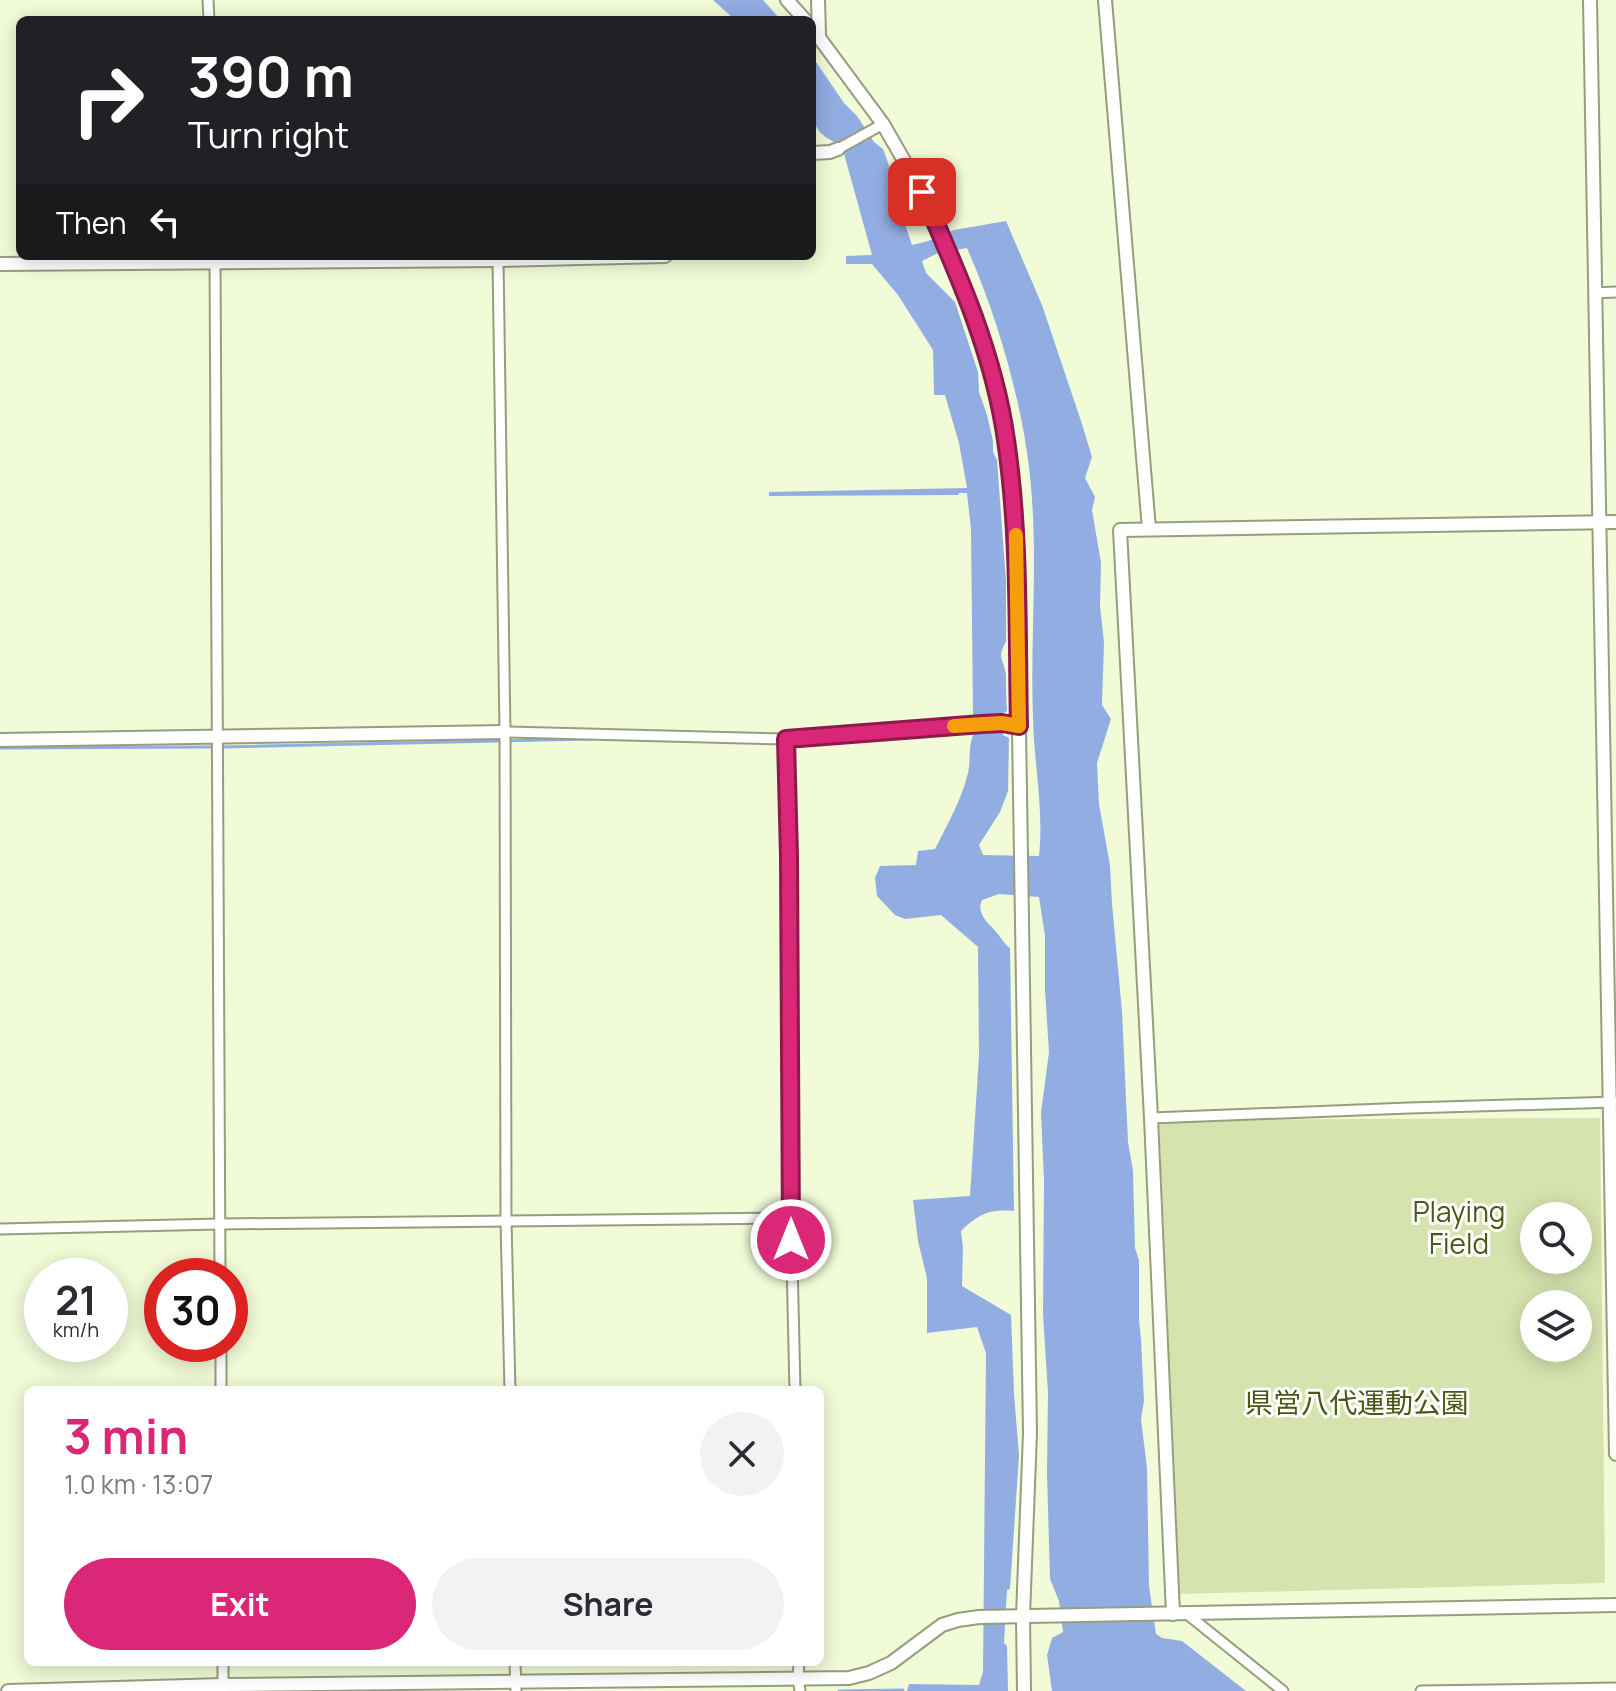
<!DOCTYPE html>
<meta charset="utf-8">
<style>
:root{--surface:#fff;--page:#f2f2f3;--text:#2b2b33;--muted:#7c7c81;--accent:#db2777}
body{margin:0;font-family:Manrope,"Noto Sans JP",sans-serif;background:var(--page);color:var(--text);height:100vh;display:flex;flex-direction:column;font-size:30px;white-space:nowrap}
*{box-sizing:border-box;margin:0}
p{font-size:26px;color:var(--muted)}
.icon{flex:none;width:44px;height:44px;fill:none;stroke:currentColor;stroke-width:2;stroke-linecap:round;stroke-linejoin:round}
.map{position:relative;flex:1;overflow:hidden}
.sheet{position:absolute;left:24px;top:1386px;width:800px;height:280px;display:flex;flex-direction:column;background:var(--surface);border-radius:12px;box-shadow:0 4px 20px #0003}
.sheet>*{flex:none}
.banner{position:absolute;left:16px;top:16px;width:800px;height:244px;border-radius:12px;box-shadow:0 4px 20px #0003;background:#202124;color:#fff;overflow:hidden}
.buttons{position:absolute;left:1520px;top:1202px;display:grid;gap:16px}
.buttons a{display:grid;place-items:center;width:72px;height:72px;border-radius:50%;background:var(--surface);box-shadow:0 4px 20px #0003;font-size:40px}
.speed{position:absolute;left:24px;top:1258px;display:flex;gap:16px;font-size:40px;font-weight:700;text-align:center}
.speed>*{display:grid;place-content:center;width:104px;height:104px;border-radius:50%;background:var(--surface);box-shadow:0 4px 20px #0003;line-height:1}
.speed small{font-size:20px;font-weight:400}
.speed .limit{border:12px solid #d22;background:#fff;color:#111}
.pin{position:absolute;display:grid;place-items:center;width:68px;height:68px;color:#fff;margin:-34px;border-radius:16px;box-shadow:0 4px 12px #0006}
.me{position:absolute;width:88px;margin:-44px;rotate:0deg;stroke-linejoin:round;filter:drop-shadow(0 0 6px #0008)}
.turn{display:flex;align-items:center;gap:28px;height:168px;padding:0 40px;font-size:36px}
.turn .icon{width:104px;height:104px;stroke-width:2.5}
.turn b{display:block;font-size:56px;line-height:68px}
.then{display:flex;align-items:center;height:76px;padding:0 40px;background:#0003;gap:16px;font-size:30px}
.round{display:grid;place-items:center;flex:none;width:84px;height:84px;border-radius:42px;background:var(--page)}
.overview{display:flex;align-items:center;justify-content:space-between;height:136px;padding:0 40px}
h1{font-size:48px;font-weight:700;line-height:60px;color:var(--accent)}
.button{display:flex;gap:16px;margin-top:auto;padding:16px 40px}
.button a{flex:1;height:92px;border-radius:48px;background:var(--accent);color:#fff;font-size:32px;font-weight:700;line-height:92px;text-align:center}
.button a+a{background:var(--page);color:var(--text)}
.map>svg:first-child{display:block}
.green{fill:#d6e3ae;fill-rule:evenodd}
.water{fill:#92ade2;fill-rule:evenodd}
.lines{fill:none;stroke-linecap:round;stroke-linejoin:round}
.stream{stroke:#92ade2;stroke-width:3}
.street-casing{stroke:#969e7d;stroke-width:13}
.secondary-casing{stroke:#969e7d;stroke-width:16}
.street{stroke:#fff;stroke-width:9}
.secondary{stroke:#fff;stroke-width:12}
.route-casing{stroke:#8e194d;stroke-width:20}
.route{stroke:#db2777;stroke-width:14}
.slow{stroke:#f59e0b;stroke-width:14}
.labels{text-anchor:middle;stroke-width:6;stroke-linejoin:round;paint-order:stroke}
.park-label{font-size:28px;fill:#4b5714;stroke:#fff}
</style>
<div class="map">
<svg width="1616" height="1691" viewBox="0 0 1616 1691">
<rect width="100%" height="100%" fill="#f1fbd7"/>
<path class="green" d="M1600,1118L1605,1583L1179,1594L1159,1120ZM1534,1216H1578V1260H1534ZM1534,1304H1578V1348H1534Z"/>
<g class="water">
<path d="M713,0H763L781,20H735Z"/>
<path d="M812,56L844,103L857,116L874,142L883,149L903,204L906,227L912,245L928,241L954,230L1006,221L1042,305L1082,424L1092,457L1085,478L1095,497L1092,510L1101,563L1100,606L1104,642L1102,705L1111,719L1097,763L1099,804L1110,865L1112,904L1122,1011L1128,1142L1133,1171L1135,1248L1139,1260V1320L1141,1339L1144,1401L1141,1419L1147,1468L1149,1586L1156,1634L1162,1638L1182,1641L1246,1691H1052L1047,1655L1052,1638L1063,1632L1059,1601L1050,1579L1047,1473L1048,1393L1043,1314L1044,1181L1041,1113L1049,1052L1045,990V936L1039,897L999,894L982,900C976,914 988,923 997,933C1002,939 1004,944 1010,948L1014,1211C989,1209 979,1214 961,1231L963,1248L962,1286L1011,1315L1014,1394L1019,1455L1010,1589L1007,1590L1004,1643L1007,1646L1008,1691H907L909,1684L979,1685L983,1672L986,1353L977,1327L927,1333V1278L918,1241L913,1200L970,1196L979,1056L978,947L941,915L905,919L895,915L877,896L875,878L880,866L916,865L918,851L935,849C947,825 962,799 968,773C972,755 966,737 981,725L982,718L973,715L971,530L967,493H959L958,495L769,496V492L967,488L959,443L945,395H934L933,350L898,295L872,264H846V256L872,255L843,150C837,141 826,140 819,131C807,115 812,76 812,56ZM967,248C998,318 1025,411 1031,487C1038,564 1030,641 1033,718C1034,764 1044,810 1039,856L983,855L979,845L1000,812L1008,791L1009,738L1003,735L999,716L1007,711C1006,699 1006,687 1006,675C1004,659 996,659 1006,642V581L997,460L993,452V441L987,415L979,392L978,372L955,302L926,273L922,261L938,253Z"/>
</g>
<g class="lines">
<g class="stream">
<path d="M927,733L967,732"/>
<path d="M224,747L591,739"/>
<path d="M0,748L211,747"/>
<path d="M839,1691L903,1690"/>
</g>
<defs>
<g id="street">
<path d="M208,0L209,20"/>
<path d="M838,149L883,124"/>
<path d="M215,256L220,1276"/>
<path d="M498,260L505,732L506,1221L510,1390"/>
<path d="M1594,293L1616,292"/>
<path d="M505,732L786,739L982,724L1002,723L1019,726"/>
<path d="M786,739L789,856L791,1218L795,1390"/>
<path d="M1151,1118L1409,1108L1616,1102"/>
<path d="M0,1229L220,1224L791,1218"/>
<path d="M221,1344V1390"/>
<path d="M1187,1614L1283,1691"/>
<path d="M223,1662V1691"/>
<path d="M515,1662L516,1691"/>
<path d="M799,1662L798,1678L800,1691"/>
<path d="M1421,1691L1616,1688"/>
</g>
<g id="secondary">
<path d="M787,0L805,20"/>
<path d="M818,0L819,35"/>
<path d="M1105,0L1149,529"/>
<path d="M1590,0L1616,1454"/>
<path d="M812,28L883,124L922,192L948,250L980,333L989,363L1006,438L1016,537L1030,1433L1023,1616L1024,1691"/>
<path d="M812,153L830,152L838,149"/>
<path d="M0,264L498,260L665,256"/>
<path d="M0,740L505,732"/>
<path d="M1173,1614L1151,1118L1120,530L1616,522"/>
<path d="M8,1691L223,1685L849,1678L869,1673L891,1663L942,1625L958,1620L979,1617L1616,1605"/>
</g>
</defs>
<use href="#street" class="street-casing"/>
<use href="#secondary" class="secondary-casing"/>
<use href="#street" class="street"/>
<use href="#secondary" class="secondary"/>
</g>
<g class="lines">
<defs>
<path id="route" d="M791,1240L789,856L786,739L982,724L1002,723L1019,726C1017,631 1020,534 1006,440C994,353 957,271 922,192"/>
</defs>
<use href="#route" class="route-casing"/>
<use href="#route" class="route"/>
<path class="slow" d="M954,726L1002,723L1019,726L1016,535"/>
</g>
<g class="labels">
<g class="park-label">
<text x="1459" y="1222">Playing<tspan x="1459" dy="32">Field</tspan></text>
<text x="1357" y="1413">県営八代運動公園</text>
</g>
</g>
</svg>
<div class="buttons">
<a><svg class="icon" aria-label="search" viewBox="0 0 24 24"><circle cx="10" cy="10" r="6"/><path d="M15 15l6 6"/></svg></a>
<a><svg class="icon" aria-label="layers" viewBox="0 0 24 24"><path d="M12 4l9 5-9 5-9-5zM3 14l9 5 9-5"/></svg></a>
</div>
<div class="speed"><div>21<small>km/h</small></div><div class="limit">30</div></div>
<div class="pin" style="left:922px;top:192px;background:#d93025"><svg class="icon" aria-label="arrive" viewBox="0 0 24 24"><path d="M6 21V4h12l-3 4 3 4H6"/></svg></div>
<svg class="me" style="left:791px;top:1240px" viewBox="-20 -20 40 40"><circle r="17" fill="#db2777" stroke="#fff" stroke-width="3"/><path d="M0-11L8 9 0 5-8 9z" fill="#fff"/></svg>
<div class="banner">
<div class="turn"><svg class="icon" aria-label="right" viewBox="0 0 24 24"><path d="M7 20v-9h11M14 6l5 5-5 5"/></svg><div><b>390 m</b>Turn right</div></div>
<div class="then">Then<svg class="icon" aria-label="left" viewBox="0 0 24 24"><path d="M17 20v-9H6M10 6l-5 5 5 5"/></svg></div>
</div>
<section class="sheet">
<div class="overview"><div><h1>3 min</h1><p>1.0 km · 13:07</p></div><a class="round"><svg class="icon" aria-label="close" viewBox="0 0 24 24"><path d="M6 6l12 12M18 6L6 18"/></svg></a></div>
<div class="button"><a>Exit</a><a>Share</a></div>
</section>
</div>
